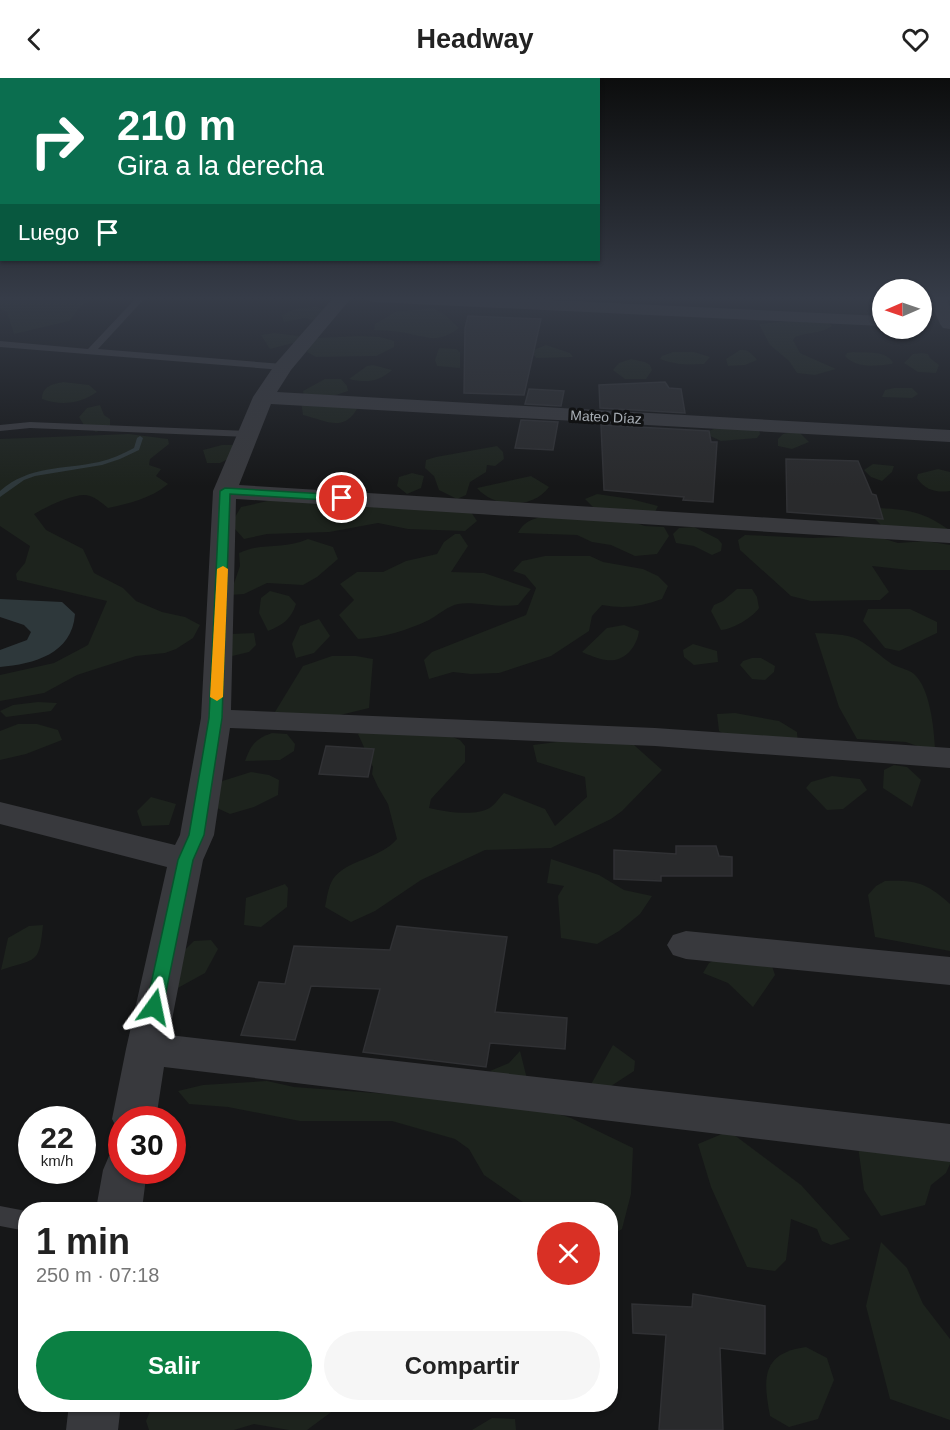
<!DOCTYPE html>
<html lang="es">
<meta charset="utf-8">
<style>
:root{--surface:#fff;--page:#f6f6f6;--text:#222;--muted:#767676;--accent:#0b8043}
body{margin:0;font-family:Helvetica,sans-serif;background:var(--page);color:var(--text);height:100vh;display:flex;flex-direction:column;font-size:22px;white-space:nowrap}
*{box-sizing:border-box;margin:0}
p{font-size:20px;color:var(--muted)}
.icon{flex:none;width:33px;height:33px;fill:none;stroke:currentColor;stroke-width:2;stroke-linecap:round;stroke-linejoin:round}
.map{position:relative;flex:1;overflow:hidden}
.details{position:absolute;left:18px;top:1124px;width:600px;height:210px;display:flex;flex-direction:column;background:var(--surface);border-radius:24px;box-shadow:0 2px 4px #0004}
.details>*{flex:none}
.banner{position:absolute;left:0px;top:0px;width:600px;height:183px;box-shadow:0 2px 4px #0004;background:#0b6e4f;color:#fff;overflow:hidden}
.needle{width:39px;rotate:268deg}
.tools{position:absolute;left:872px;top:201px;display:grid;gap:12px}
.tools a{display:grid;place-items:center;width:60px;height:60px;border-radius:50%;background:var(--surface);box-shadow:0 2px 4px #0004;font-size:30px}
.speed{position:absolute;left:18px;top:1028px;display:flex;gap:12px;font-size:30px;font-weight:700;text-align:center}
.speed>*{display:grid;place-content:center;width:78px;height:78px;border-radius:50%;background:var(--surface);box-shadow:0 2px 4px #0004;line-height:1}
.speed small{font-size:15px;font-weight:400}
.speed .limit{border:9px solid #d22;background:#fff;color:#111}
.pin{position:absolute;display:grid;place-items:center;width:51px;height:51px;color:#fff;margin:-26px;border:3px solid #fff;border-radius:50%;box-shadow:0 2px 6px #0007}
.me{position:absolute;width:66px;margin:-33px;rotate:12deg;stroke-linejoin:round;filter:drop-shadow(0 0 4px #0008)}
.turn{display:flex;align-items:center;gap:21px;height:126px;padding:0 18px;font-size:27px}
.turn .icon{width:78px;height:78px;stroke-width:2.5}
.turn b{display:block;font-size:42px;line-height:51px}
.then{display:flex;align-items:center;height:57px;padding:0 18px;background:#0003;gap:12px;font-size:22px}
.round{display:grid;place-items:center;flex:none;width:63px;height:63px;border-radius:32px;background:var(--page)}
.summary{display:flex;align-items:center;justify-content:space-between;height:102px;padding:0 18px}
h1{font-size:36px;font-weight:700;line-height:45px}
.button{display:flex;gap:12px;margin-top:auto;padding:12px 18px}
.button a{flex:1;height:69px;border-radius:36px;background:var(--accent);color:#fff;font-size:24px;font-weight:700;line-height:69px;text-align:center}
.button a+a{background:var(--page);color:var(--text)}
header{display:flex;justify-content:space-between;align-items:center;height:78px;padding:0 18px;background:var(--surface);font-size:27px;font-weight:700}
.map>svg:first-child{display:block}
.green{fill:#1d231d}
.water{fill:#2e383b}
.lines{fill:none;stroke-linecap:round;stroke-linejoin:round}
.stream{fill:#2e383b;fill-rule:evenodd}
.building{fill:#292a2c;stroke:#303134;stroke-width:1.5}
.service{fill:#38393d;fill-rule:evenodd}
.minor{fill:#38393d;fill-rule:evenodd}
.route{fill:#0b8043;stroke:#07532c;stroke-width:1.5}
.slow{fill:#f59e0b}
.labels{text-anchor:middle;stroke-width:6;stroke-linejoin:round;paint-order:stroke}
.far-street-label{font-size:14px;fill:#aab0b7;stroke:#111213}
</style>
<header><svg class="icon" aria-label="back" viewBox="0 0 24 24"><path d="M15 5l-7 7 7 7"/></svg>Headway<svg class="icon" aria-label="heart" viewBox="0 0 24 24"><path d="M12 20l-8-8c-3-5 5-10 8-4 3-6 11-1 8 4z"/></svg></header>
<div class="map">
<svg width="950" height="1352" viewBox="0 0 950 1352">
<rect width="100%" height="100%" fill="#161718"/>
<g class="green">
<path d="M0,219H93L83,226L69,243L14,256L7,234L0,231Z"/>
<path d="M316,229L335,235L318,244L305,240L284,244L282,237L295,231Z"/>
<path d="M433,230L444,236L459,250C435,268 425,257 399,254C391,252 382,253 374,252L375,246L395,234Z"/>
<path d="M789,243L829,245L832,248C821,256 807,254 795,259L793,262L800,275L836,291L815,297L797,295L789,283L770,267L759,246Z"/>
<path d="M274,255L299,258L297,264L270,271L261,257Z"/>
<path d="M359,258L380,259L394,263V269L376,278L316,279L307,274L311,263L317,260Z"/>
<path d="M546,267L570,275L573,279L536,280L531,273Z"/>
<path d="M439,270L456,271L460,274V290L437,288L435,282Z"/>
<path d="M740,272C748,271 752,276 757,282L745,287L728,288L726,281Z"/>
<path d="M673,274H694L710,279L704,286C688,287 676,287 660,281L662,278Z"/>
<path d="M853,274C865,275 885,272 893,284L892,286C877,288 857,291 845,278L847,275Z"/>
<path d="M922,275L928,276L930,280L939,287L936,295L918,294L904,285L913,276Z"/>
<path d="M631,281L645,284L650,287L652,292L646,301H625L613,292L619,285Z"/>
<path d="M373,287L392,292C379,304 366,305 349,301L367,288Z"/>
<path d="M325,301H341L347,308L348,313L336,317L304,318L303,313Z"/>
<path d="M63,304L89,307L97,314C80,326 61,328 42,321C42,308 53,306 63,304Z"/>
<path d="M894,310H912L918,316L912,320L882,319L885,312Z"/>
<path d="M301,323L358,329C344,356 325,342 303,337Z"/>
<path d="M100,327L104,337L110,341V348L96,354L84,347L79,339L87,330Z"/>
<path d="M759,350L760,356L757,360L721,363L708,357L709,353L714,351Z"/>
<path d="M792,354L800,355L809,364L792,371L778,368V361L783,356Z"/>
<path d="M129,356L168,361L169,366L150,381L149,387L161,391L156,398L168,406C150,421 130,425 108,430C102,425 94,418 86,417C72,416 46,429 34,436L46,452L83,471L94,495L123,510L136,523L162,534L185,539L200,547L193,560L176,571L165,575L136,578L77,597L44,615L0,623V597L54,585L88,567L107,523L17,502L16,496L25,485L30,468L0,448V361Z"/>
<path d="M222,367H232L237,370L228,381L220,385H225H207L203,372Z"/>
<path d="M497,368L503,374L504,381L495,388L487,387L486,394L470,404L466,417L457,421L439,412L434,398L425,390L426,382L436,379Z"/>
<path d="M873,386L894,388L892,394L882,403L871,399L864,392Z"/>
<path d="M938,391L950,394V413C936,415 925,412 917,400L918,396Z"/>
<path d="M412,395L424,398L421,410L407,416L397,408L399,399Z"/>
<path d="M531,398L549,409C533,431 495,431 477,410Z"/>
<path d="M597,416L631,421L658,428L653,438L593,429L585,421Z"/>
<path d="M281,420L471,434L477,443L465,453L408,451L378,445L329,454L267,456L244,461L234,450L235,439L241,429Z"/>
<path d="M880,430C910,432 924,434 949,452L884,450L868,434Z"/>
<path d="M558,436L623,441L645,448L664,449L669,458L657,476L635,478L611,467L592,464L577,457L518,455C526,439 542,439 558,436Z"/>
<path d="M694,449L718,461L722,466L721,473L712,477L694,468L676,465L673,456L679,450Z"/>
<path d="M455,456H460L468,468L451,494L484,495L531,511L518,527C497,530 474,523 458,526C448,528 438,537 429,542C408,552 382,560 358,561L339,537L354,522L340,506L357,494H383L406,483L437,476L444,464Z"/>
<path d="M745,457L812,460L875,458L898,465L926,463L950,467V492H909L872,488L889,514L880,522L811,523L791,518L740,472L738,462Z"/>
<path d="M308,461L333,469L338,481L317,499L303,507L267,505L244,516L230,517L240,488L239,475C262,464 283,472 308,461Z"/>
<path d="M545,478H590L603,484L643,491L658,498L668,508L662,521C640,529 624,531 602,527L592,538L589,553L551,578L499,595L471,596L453,594L429,601L424,582L432,574L526,537L536,510L525,497L513,493L522,483Z"/>
<path d="M737,511H752L757,519L759,530C752,540 733,551 721,552L711,533L714,527L723,523Z"/>
<path d="M270,513L289,518L296,526C291,541 283,547 268,553L259,535L261,520Z"/>
<path d="M868,531H910L937,544V555L899,573L885,570L863,543Z"/>
<path d="M319,541L330,558L314,575L296,580L292,566L300,548Z"/>
<path d="M624,547L639,553C637,569 624,585 606,582C598,581 589,577 582,574L607,550Z"/>
<path d="M254,555L256,567L249,574L228,579L232,556Z"/>
<path d="M815,555C859,557 855,558 889,584C896,590 907,590 914,596C930,610 934,650 935,670L929,672L906,664L857,661L839,629Z"/>
<path d="M693,566L717,573L718,584L694,587L684,579L683,572Z"/>
<path d="M332,578H356L373,581L369,630L336,638L275,634L303,588Z"/>
<path d="M752,580H761L775,588L774,594L765,602L752,601L740,587L743,583Z"/>
<path d="M38,624L57,625L51,633L6,639L0,633L13,627Z"/>
<path d="M735,635L779,643L797,654L798,668L745,669L719,653L717,636Z"/>
<path d="M18,646H37L58,652L62,662L26,676L0,682V653Z"/>
<path d="M363,653L450,658L460,662L465,668V684L431,721L429,730C446,734 477,739 491,729C496,725 500,719 504,715L545,731L555,748L587,719L585,699L537,684L533,667L612,657L624,658L662,692L622,733L611,741L551,770L485,772L421,802L375,833L351,844L325,829C327,820 328,809 333,801C346,782 380,781 397,761L388,726L378,709L372,696L373,689L358,656Z"/>
<path d="M272,655L287,656L295,666L294,673L280,682L245,683C251,667 255,661 272,655Z"/>
<path d="M894,687L907,689L921,702L912,729L883,710L884,692Z"/>
<path d="M251,694L269,697L279,702L278,717L254,729L230,736L217,730L216,705Z"/>
<path d="M832,698L860,701L867,712L843,731L827,732L806,710L811,704Z"/>
<path d="M151,719L176,726L169,747L142,748L137,733Z"/>
<path d="M551,781L599,797L624,812L652,818L640,836L619,853L597,866L561,860L558,818L564,808L547,805Z"/>
<path d="M885,803C917,802 926,805 950,826V873L875,859L868,817L876,808Z"/>
<path d="M285,806L288,810L287,829L261,849L244,847L246,820Z"/>
<path d="M43,847C39,887 37,880 1,892L8,860L29,848Z"/>
<path d="M211,862L218,871L205,895L174,912L160,896L194,863Z"/>
<path d="M715,882H770L775,897L753,929L728,905L703,895L709,885Z"/>
<path d="M613,967L635,983L634,993L611,1008L589,1010Z"/>
<path d="M520,973L530,1013L490,993L509,985Z"/>
<path d="M267,1003L294,1009L482,1023L508,1020L571,1040L633,1070L631,1116L622,1151L611,1158L610,1131H533L484,1097L469,1071L455,1061L392,1043H300L228,1029L189,1026L178,1013L203,1007Z"/>
<path d="M729,1053L801,1107L850,1161L831,1167L822,1163L817,1151L791,1141L786,1182L775,1193L747,1189L711,1109L698,1066Z"/>
<path d="M857,1061L950,1064V1086L946,1095L931,1107L925,1127L881,1138L864,1112Z"/>
<path d="M881,1164L907,1190L923,1226L950,1261V1342L890,1321L866,1228Z"/>
<path d="M806,1269L827,1280L834,1302L818,1341L789,1349L770,1338C763,1301 761,1275 806,1269Z"/>
<path d="M153,1326H334V1332L307,1352H289L254,1346L234,1352H149L146,1343Z"/>
<path d="M492,1340L515,1341L516,1352H472Z"/>
</g>
<path class="water" d="M0,521L62,524L75,536C72,576 34,586 0,589V572L27,562L31,554L24,547L0,539Z"/>
<g class="lines">
<path class="stream" d="M140,358L143,360L139,372L120,381L102,387L35,398L24,402L0,419V413C30,387 62,392 99,384C111,381 123,376 134,370L137,360Z"/>
</g>
<g class="building">
<path d="M468,238L541,241L524,317L464,315L465,250Z"/>
<path d="M665,304L669,310L681,311L685,335L600,330L599,307Z"/>
<path d="M529,311L564,313L561,328L525,326Z"/>
<path d="M521,342L558,344L553,372L515,370Z"/>
<path d="M601,347L709,353L711,364H717L713,424L683,422L684,419L604,412Z"/>
<path d="M786,381L858,383L872,416L876,417L883,441L787,434Z"/>
<path d="M326,668L374,671L368,699L319,696Z"/>
<path d="M676,768H716L719,778L732,779V798H661V803L614,801V772L676,776Z"/>
<path d="M397,848L507,859L495,934L567,940L565,971L490,965L486,989L363,974L380,911L311,908L295,962L241,957L259,904L285,906L294,868L390,872Z"/>
<path d="M693,1216L765,1228V1276L720,1270L723,1352H659L666,1257L633,1255L632,1226L692,1229Z"/>
</g>
<g class="lines">
<g class="service">
<path d="M137,219H146L98,271L283,286L288,289L283,292L0,269V263L88,271Z"/>
<path d="M30,344L248,353L253,356L248,359L30,350L0,353V347Z"/>
<path d="M0,1128L26,1133V1153L0,1148Z"/>
</g>
<g class="minor">
<path d="M334,219H352L291,292L277,314L950,352V364L271,326L239,407L950,451V465L236,421L231,632L655,650L950,670V690L655,668L230,650L214,757L203,782L169,957L950,1046V1084L164,989L156,1041H122V1055L119,1054L112,1041L126,971L167,789L0,746V724L175,767L180,757L201,640L213,413L253,319L276,285Z"/>
<path d="M366,219H485L882,238V248L375,224L369,223Z"/>
<path d="M928,219H946L950,229V251L943,250L940,246Z"/>
<path d="M686,853L950,879V907L686,881L673,877L667,867L673,857Z"/>
<path d="M122,1074V1092H147L142,1131H96L103,1092L109,1078Z"/>
<path d="M69,1326H121L118,1352H66Z"/>
</g>
</g>
<linearGradient id="sky" x2="0" y2="1"><stop stop-color="#0c0d0d"/><stop offset="0.54" stop-color="#363c48"/><stop offset="1" stop-color="#363c48" stop-opacity="0"/></linearGradient>
<rect width="950" height="408" fill="url(#sky)"/>
<path class="route" d="M225,410L342,417L347,420L342,423L230,416L222,640L204,757L193,782L163,929L161,933L154,935L148,933L146,929L178,782L189,757L209,640L220,413Z"/>
<path class="slow" d="M223,488L228,491L223,619L217,623L210,619L217,491Z"/>
<g class="labels">
<g class="far-street-label">
<text transform="translate(606 339) rotate(3)" y="5">Mateo Díaz</text>
</g>
</g>
</svg>
<div class="tools">
<a><svg class="needle" viewBox="-14 -14 28 28"><path d="M0-13l5 13h-10z" fill="#e53935"/><path d="M0 13l5-13h-10z" fill="#767676"/></svg></a>
</div>
<div class="speed"><div>22<small>km/h</small></div><div class="limit">30</div></div>
<div class="pin" style="left:342px;top:420px;background:#d93025"><svg class="icon" aria-label="arrive" viewBox="0 0 24 24"><path d="M6 21V4h12l-3 4 3 4H6"/></svg></div>
<svg class="me" style="left:154px;top:929px" viewBox="-20 -20 40 40"><path d="M0-17L14 15 0 8-14 15z" fill="#0b8043" stroke="#fff" stroke-width="4"/></svg>
<div class="banner">
<div class="turn"><svg class="icon" aria-label="right" viewBox="0 0 24 24"><path d="M7 20v-9h11M14 6l5 5-5 5"/></svg><div><b>210 m</b>Gira a la derecha</div></div>
<div class="then">Luego<svg class="icon" aria-label="arrive" viewBox="0 0 24 24"><path d="M6 21V4h12l-3 4 3 4H6"/></svg></div>
</div>
<section class="details">
<div class="summary"><div><h1>1 min</h1><p>250 m · 07:18</p></div><a class="round" style="background:#d93025;color:#fff"><svg class="icon" aria-label="close" viewBox="0 0 24 24"><path d="M6 6l12 12M18 6L6 18"/></svg></a></div>
<div class="button"><a>Salir</a><a>Compartir</a></div>
</section>
</div>
